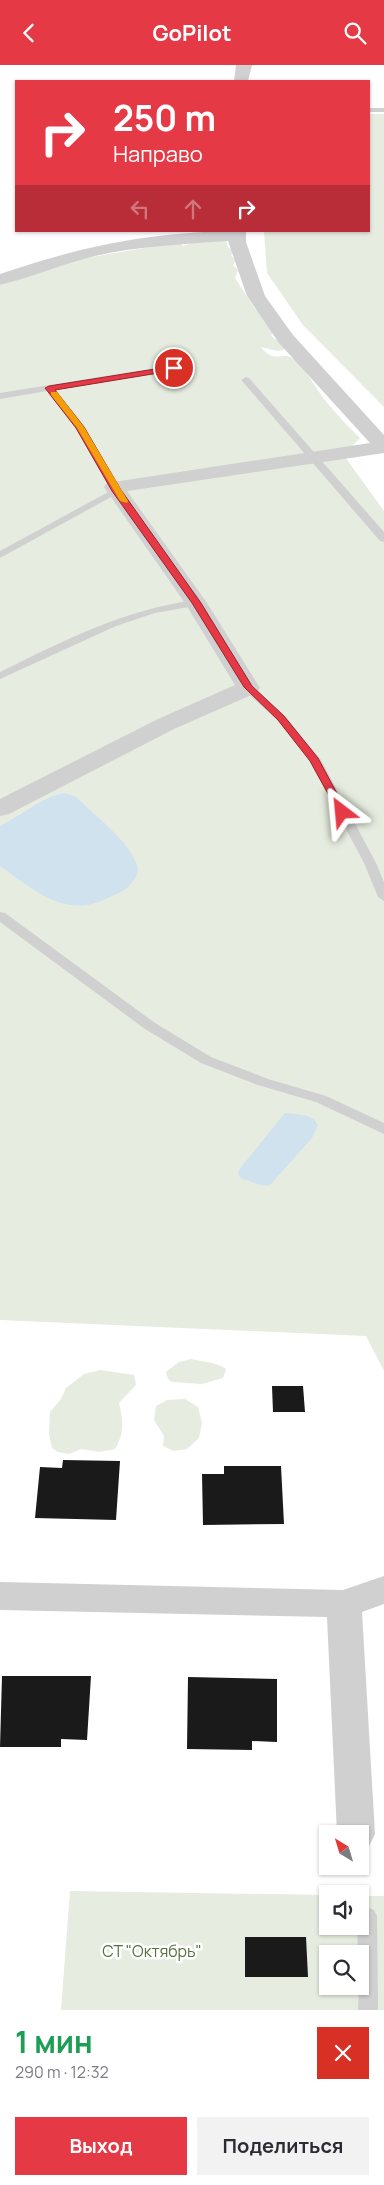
<!DOCTYPE html>
<html lang="ru">
<meta charset="utf-8">
<style>
:root{--surface:#fff;--page:#f2f2f3;--text:#2b2b33;--muted:#7c7c81;--accent:#e63946}
body{margin:0;font-family:Manrope,sans-serif;background:var(--page);color:var(--text);height:100vh;display:flex;flex-direction:column;font-size:19px;white-space:nowrap}
*{box-sizing:border-box;margin:0}
p{font-size:16px;color:var(--muted)}
.icon{flex:none;width:28px;height:28px;fill:none;stroke:currentColor;stroke-width:2;stroke-linecap:round;stroke-linejoin:round}
.map{position:relative;height:1945px;overflow:hidden}
.drawer{display:flex;flex-direction:column;background:var(--surface);flex:1}
.drawer>*{flex:none}
.top-card{position:absolute;left:15px;top:15px;width:355px;height:152px;border-radius:0px;box-shadow:0 1px 4px #0004;background:#e63946;color:#fff;overflow:hidden}
.needle{width:32px;rotate:322deg}
.controls{position:absolute;left:319px;top:1760px;display:grid;gap:10px}
.controls a{display:grid;place-items:center;width:50px;height:50px;border-radius:0px;background:var(--surface);box-shadow:0 1px 4px #0004;font-size:25px}
.pin{position:absolute;display:grid;place-items:center;width:42px;height:42px;color:#fff;margin:-21px;border:2px solid #fff;border-radius:50%;box-shadow:0 1px 5px #0007}
.me{position:absolute;width:55px;margin:-28px;rotate:331deg;stroke-linejoin:round;filter:drop-shadow(0 0 4px #0008)}
.turn{display:flex;align-items:center;gap:18px;height:105px;padding:0 15px;font-size:22px}
.turn .icon{width:65px;height:65px;stroke-width:2.5}
.turn b{display:block;font-size:35px;line-height:42px}
.lanes{display:flex;align-items:center;height:48px;padding:0 15px;background:#0003;justify-content:center;gap:25px;direction:ltr}
.lanes .off{opacity:.35}
.round{display:grid;place-items:center;flex:none;width:52px;height:52px;border-radius:0px;background:var(--page)}
.summary{display:flex;align-items:center;justify-content:space-between;height:85px;padding:0 15px}
h1{font-size:30px;font-weight:700;line-height:38px;color:#1e9e55}
.button{display:flex;gap:10px;margin-top:auto;padding:10px 15px}
.button a{flex:1;height:58px;border-radius:0px;background:var(--accent);color:#fff;font-size:20px;font-weight:700;line-height:58px;text-align:center}
.button a+a{background:var(--page);color:var(--text)}
header{display:flex;justify-content:space-between;align-items:center;height:65px;padding:0 15px;background:var(--accent);color:#fff;font-size:22px;font-weight:700}
.map>svg:first-child{display:block}
.green{fill:#e6ecdf;fill-rule:evenodd}
.water{fill:#cfe2ee}
.building{fill:#1a1a1a}
.lines{fill:none;stroke-linecap:round;stroke-linejoin:round}
.lane{fill:#d0d0d0;fill-rule:evenodd}
.street{fill:#d0d0d0;fill-rule:evenodd}
.route{fill:#e63946;stroke:#96252e}
.slow{fill:#f59e0b}
.labels{text-anchor:middle;stroke-width:5;stroke-linejoin:round;paint-order:stroke}
.near-park-label{font-size:16px;fill:#56703f;stroke:#fff}
</style>
<header><svg class="icon" aria-label="back" viewBox="0 0 24 24"><path d="M15 5l-7 7 7 7"/></svg>GoPilot<svg class="icon" aria-label="search" viewBox="0 0 24 24"><circle cx="10" cy="10" r="6"/><path d="M15 15l6 6"/></svg></header>
<div class="map">
<svg width="384" height="1945" viewBox="0 0 384 1945">
<rect width="100%" height="100%" fill="#fff"/>
<g class="green">
<path d="M369,49H384V342L303,260L267,208L264,166H369Z"/>
<path d="M197,176H226L228,182L233,186L231,191L236,195L233,200L238,205L235,213L255,244L264,248L274,264L271,271L285,281L284,285L277,286L261,282C276,301 282,284 295,295C307,305 317,326 328,339C338,351 349,362 360,373L352,381L340,385L384,446V1306L366,1271L0,1255V220L86,193L179,177L183,181Z"/>
<path d="M191,1294C202,1297 218,1297 226,1304L223,1313L202,1319L172,1317L168,1314L166,1307L179,1297Z"/>
<path d="M100,1305L134,1310L136,1320L119,1338C123,1356 125,1367 115,1384L99,1387L81,1384L69,1389L58,1387L52,1383L49,1368L50,1347L61,1334L66,1323L84,1309Z"/>
<path d="M185,1334L198,1342L202,1358L199,1373L187,1384L173,1386L163,1381L164,1371L154,1355L156,1341L167,1335Z"/>
<path d="M70,1826L327,1830L328,1861H360V1831H384V1945H61ZM328,1889H360V1921H328Z"/>
</g>
<g class="water">
<path d="M65,728L76,732C94,750 129,776 137,800C140,810 133,817 127,823C121,828 113,830 106,834C64,854 33,824 0,801V761C21,751 43,731 65,728Z"/>
<path d="M285,1048C297,1050 312,1048 318,1060L312,1073L271,1119C261,1124 252,1115 241,1114L238,1107L242,1101Z"/>
</g>
<g class="building">
<path d="M272,1321H303L305,1347H273Z"/>
<path d="M63,1395L120,1396L116,1455L35,1453L40,1402L62,1403Z"/>
<path d="M224,1401H281L284,1459L203,1460L202,1409H224Z"/>
<path d="M2,1611H91L87,1675L61,1674V1682H0Z"/>
<path d="M188,1612L277,1614V1677L252,1676V1685L187,1684Z"/>
<path d="M245,1872H306L308,1912H245Z"/>
</g>
<g class="lines">
<g class="lane">
<rect x="369" y="43" width="15" height="4"/>
<path d="M174,300L179,303L177,305L56,325L85,362L118,423L122,426L0,493V486L112,425L76,363L47,326L0,334V328Z"/>
<path d="M246,312L249,313L384,467V477L380,476L243,317L241,315Z"/>
<path d="M196,535L201,538L200,540L155,548L116,561L0,614V607C63,576 125,544 196,535Z"/>
<path d="M248,620L252,621L285,651L321,695L376,798L384,817V836L378,832L364,798L310,696L277,655L244,625L242,623L244,621Z"/>
<path d="M0,847L5,848L155,958L211,992L268,1014L326,1031L384,1058V1069L316,1037L258,1020L201,998L145,964L0,857Z"/>
<path d="M367,1842L374,1845L377,1851L378,1945H358L360,1889H358L357,1861H360V1845Z"/>
</g>
<g class="street">
<path d="M236,0H252L248,16H234Z"/>
<path d="M246,166V177L265,231L293,270L384,370V388L127,426L207,538L260,623L256,628L174,664L9,749L0,751V734L158,654L235,620L185,538L104,422L107,418L370,378L279,278L247,231L228,176C184,179 139,181 95,191C63,199 32,212 0,220V209C85,180 155,166 246,166Z"/>
<path d="M384,1511V1539L362,1547L375,1769L369,1781L360,1784V1769H337L327,1552L0,1545V1517L343,1525Z"/>
</g>
</g>
<path class="route" d="M174,301L178,303L177,305L55,325L84,362L121,425L201,538L252,621L284,651L318,693L347,747L346,749H339L310,696L278,655L244,622L192,538L112,426L76,363L45,323L49,321Z"/>
<path class="slow" d="M51,327H57L84,362L128,436L127,438L120,436L77,363L51,330Z"/>
<g class="labels">
<g class="near-park-label">
<text x="152" y="1892">СТ "Октябрь"</text>
</g>
</g>
</svg>
<div class="controls">
<a><svg class="needle" viewBox="-14 -14 28 28"><path d="M0-13l5 13h-10z" fill="#e53935"/><path d="M0 13l5-13h-10z" fill="#7c7c81"/></svg></a>
<a><svg class="icon" aria-label="sound" viewBox="0 0 24 24"><path d="M4 9h4l5-4v14l-5-4H4zM17 9q2 3 0 6"/></svg></a>
<a><svg class="icon" aria-label="search" viewBox="0 0 24 24"><circle cx="10" cy="10" r="6"/><path d="M15 15l6 6"/></svg></a>
</div>
<div class="pin" style="left:174px;top:303px;background:#d93025"><svg class="icon" aria-label="arrive" viewBox="0 0 24 24"><path d="M6 21V4h12l-3 4 3 4H6"/></svg></div>
<svg class="me" style="left:342px;top:747px" viewBox="-20 -20 40 40"><path d="M0-17L14 15 0 8-14 15z" fill="#e63946" stroke="#fff" stroke-width="4"/></svg>
<div class="top-card">
<div class="turn"><svg class="icon" aria-label="right" viewBox="0 0 24 24"><path d="M7 20v-9h11M14 6l5 5-5 5"/></svg><div><b>250 m</b>Направо</div></div>
<div class="lanes"><svg class="icon off" aria-label="left" viewBox="0 0 24 24"><path d="M17 20v-9H6M10 6l-5 5 5 5"/></svg><svg class="icon off" aria-label="ahead" viewBox="0 0 24 24"><path d="M12 20V5M6 11l6-6 6 6"/></svg><svg class="icon" aria-label="right" viewBox="0 0 24 24"><path d="M7 20v-9h11M14 6l5 5-5 5"/></svg></div>
</div>
</div>
<section class="drawer">
<div class="summary"><div><h1>1 мин</h1><p>290 m · 12:32</p></div><a class="round" style="background:#d93025;color:#fff"><svg class="icon" aria-label="close" viewBox="0 0 24 24"><path d="M6 6l12 12M18 6L6 18"/></svg></a></div>
<div class="button"><a>Выход</a><a>Поделиться</a></div>
</section>
